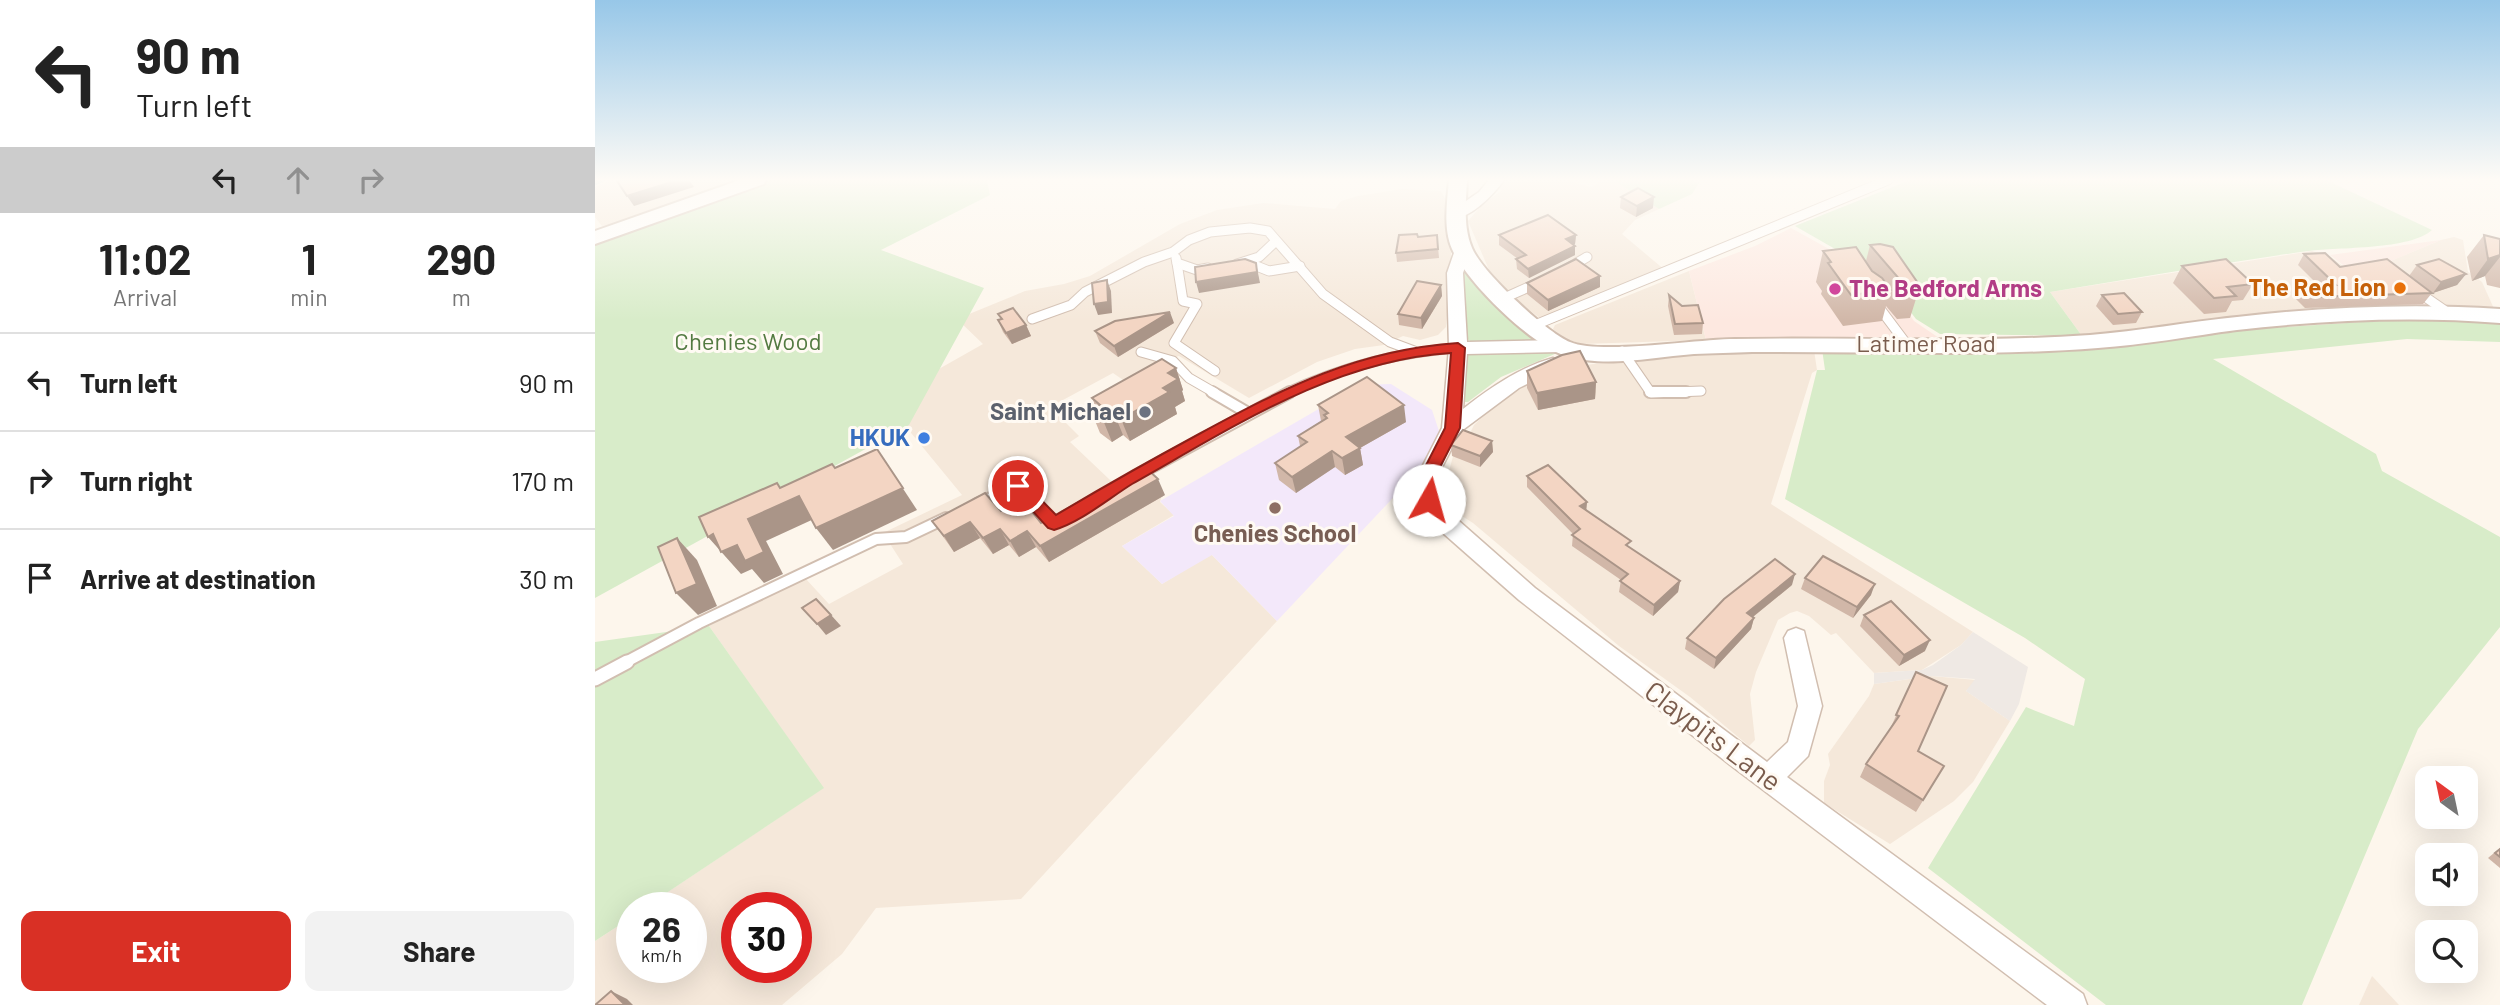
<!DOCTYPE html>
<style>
:root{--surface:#fff;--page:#f2f2f2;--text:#222;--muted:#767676;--line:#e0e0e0;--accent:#d93025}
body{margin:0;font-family:Barlow,sans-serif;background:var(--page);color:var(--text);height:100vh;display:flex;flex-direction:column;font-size:26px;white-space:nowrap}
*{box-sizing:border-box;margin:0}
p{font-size:23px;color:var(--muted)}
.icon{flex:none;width:38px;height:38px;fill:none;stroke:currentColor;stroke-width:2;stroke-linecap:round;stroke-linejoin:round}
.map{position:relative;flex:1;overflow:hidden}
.drawer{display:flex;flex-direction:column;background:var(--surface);width:595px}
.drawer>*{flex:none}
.top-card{background:#fff;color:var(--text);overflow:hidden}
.needle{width:46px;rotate:327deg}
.tools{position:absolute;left:1820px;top:766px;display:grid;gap:14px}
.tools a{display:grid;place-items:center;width:63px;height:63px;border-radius:14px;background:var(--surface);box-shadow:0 7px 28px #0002;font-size:35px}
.speed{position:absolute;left:21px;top:892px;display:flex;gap:14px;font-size:35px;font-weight:700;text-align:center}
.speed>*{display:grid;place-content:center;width:91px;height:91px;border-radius:50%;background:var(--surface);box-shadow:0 7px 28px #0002;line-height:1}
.speed small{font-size:18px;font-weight:400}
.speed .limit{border:10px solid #d22;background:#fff;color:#111}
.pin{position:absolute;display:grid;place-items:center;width:60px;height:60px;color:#fff;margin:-30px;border:4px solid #fff;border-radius:50%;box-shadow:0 2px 7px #0007}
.me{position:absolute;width:77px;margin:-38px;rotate:7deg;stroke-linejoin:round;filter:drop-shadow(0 0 5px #0008)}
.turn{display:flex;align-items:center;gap:24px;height:147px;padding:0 21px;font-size:32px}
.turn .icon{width:91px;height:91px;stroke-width:2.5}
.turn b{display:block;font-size:49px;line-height:60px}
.lanes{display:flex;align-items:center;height:66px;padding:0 21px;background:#0003;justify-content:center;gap:35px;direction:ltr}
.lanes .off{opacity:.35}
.eta{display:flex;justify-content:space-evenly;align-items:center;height:119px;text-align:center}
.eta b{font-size:42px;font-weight:700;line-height:49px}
.action{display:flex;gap:14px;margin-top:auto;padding:14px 21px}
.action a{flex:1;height:80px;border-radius:14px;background:var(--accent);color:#fff;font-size:28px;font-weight:700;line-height:80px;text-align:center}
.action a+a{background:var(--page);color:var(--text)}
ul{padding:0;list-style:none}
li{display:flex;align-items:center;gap:21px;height:98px;padding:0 21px;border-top:2px solid var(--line)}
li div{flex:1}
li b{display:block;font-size:26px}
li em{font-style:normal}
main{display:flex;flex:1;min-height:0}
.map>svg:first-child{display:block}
.residential{fill:#f5e8da;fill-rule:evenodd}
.commercial{fill:#fde8e0}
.industrial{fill:#efe9e4}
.education{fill:#f3e8fa}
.green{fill:#d8ecc9}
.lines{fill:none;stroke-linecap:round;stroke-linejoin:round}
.stream{stroke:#a5d3da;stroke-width:4.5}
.service-far2-casing{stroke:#d1beb0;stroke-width:11}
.service-far1-casing{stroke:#d1beb0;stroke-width:14}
.service-casing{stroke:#d1beb0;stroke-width:17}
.minor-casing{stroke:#d1beb0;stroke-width:3}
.tertiary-casing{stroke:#d1beb0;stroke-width:4}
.service-far2{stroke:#fff;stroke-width:9}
.service-far1{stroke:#fff;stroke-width:10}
.service{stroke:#fff;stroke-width:13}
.minor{fill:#fff;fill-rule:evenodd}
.tertiary{fill:#fff;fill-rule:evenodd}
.wall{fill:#d1b7a8}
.shaded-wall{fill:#aa9588}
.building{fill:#f3d5c3;stroke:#aa9588;stroke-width:2}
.route{fill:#d93025;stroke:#8d1f18;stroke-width:2}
.food-dot{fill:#e8710a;stroke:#fffaf3;stroke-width:2.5}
.hotel-dot{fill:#d1479c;stroke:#fffaf3;stroke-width:2.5}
.worship-dot{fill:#6b7280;stroke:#fffaf3;stroke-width:2.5}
.shop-dot{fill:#3f7fe0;stroke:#fffaf3;stroke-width:2.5}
.education-dot{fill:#8d6e63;stroke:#fffaf3;stroke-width:2.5}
.labels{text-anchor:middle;stroke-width:6;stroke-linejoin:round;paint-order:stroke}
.food-label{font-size:24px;font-weight:bold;fill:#c56008;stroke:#fffaf3;text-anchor:end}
.hotel-label{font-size:24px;font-weight:bold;fill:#b23c85;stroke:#fffaf3;text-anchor:start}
.park-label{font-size:24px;fill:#537a41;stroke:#fffaf3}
.street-label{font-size:24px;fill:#7a5c4d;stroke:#fffaf3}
.worship-label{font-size:24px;font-weight:bold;fill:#5b616d;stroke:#fffaf3;text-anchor:end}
.shop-label{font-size:24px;font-weight:bold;fill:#366cbe;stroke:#fffaf3;text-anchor:end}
.education-label{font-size:24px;font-weight:bold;fill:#785e54;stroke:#fffaf3}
.near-street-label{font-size:28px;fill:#7a5c4d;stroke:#fffaf3}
</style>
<main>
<section class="drawer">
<div class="top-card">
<div class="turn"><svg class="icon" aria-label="left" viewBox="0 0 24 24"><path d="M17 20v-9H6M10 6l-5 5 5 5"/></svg><div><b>90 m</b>Turn left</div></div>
<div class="lanes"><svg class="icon" aria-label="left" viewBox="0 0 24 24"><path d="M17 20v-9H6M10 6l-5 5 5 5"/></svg><svg class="icon off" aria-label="ahead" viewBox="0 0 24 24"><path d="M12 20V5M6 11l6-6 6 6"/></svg><svg class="icon off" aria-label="right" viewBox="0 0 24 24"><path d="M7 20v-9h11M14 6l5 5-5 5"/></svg></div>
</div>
<div class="eta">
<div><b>11:02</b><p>Arrival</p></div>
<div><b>1</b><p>min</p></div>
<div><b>290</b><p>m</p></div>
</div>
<ul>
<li><svg class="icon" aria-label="left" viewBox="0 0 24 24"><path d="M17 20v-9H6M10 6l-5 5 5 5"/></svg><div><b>Turn left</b></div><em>90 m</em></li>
<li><svg class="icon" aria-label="right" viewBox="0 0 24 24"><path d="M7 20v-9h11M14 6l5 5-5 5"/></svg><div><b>Turn right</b></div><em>170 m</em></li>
<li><svg class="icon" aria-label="arrive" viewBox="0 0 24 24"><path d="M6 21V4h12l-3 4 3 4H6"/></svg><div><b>Arrive at destination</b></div><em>30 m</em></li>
</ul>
<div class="action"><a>Exit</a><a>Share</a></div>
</section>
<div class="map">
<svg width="1905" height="1005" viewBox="0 0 1905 1005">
<rect width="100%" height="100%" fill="#fdf6ec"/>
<g class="residential">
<path d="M17,180H153L29,222L7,226L0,217V187Z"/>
<path d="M911,180H970L996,187L1009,180H1018L1037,189V193L1064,209L1040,220L1027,234L1071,271L946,319L916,296L894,270L873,221L887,205L906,191L903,185Z"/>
<path d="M807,189L846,191L856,209V266L851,327L843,335L825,340L808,336L789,345L760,349L722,362L654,398L584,356L570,360L531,382L518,373L455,407L484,436L475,442L534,498L567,495L565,502L579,515L527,546L567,584L616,554L682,621L426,899L281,908L247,954L187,1005H0V941L37,917V968H96V908H49L228,788L114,626L210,578L234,604L308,564L288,533L367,495L289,400L388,344L362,319L430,291L469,284L495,276L585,224L622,210L668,203L740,209L746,201L763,196ZM142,908H201V968H142Z"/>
<path d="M1859,237L1868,240L1873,272L1887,282L1900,311L1850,308L1788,264L1846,240Z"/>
<path d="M1717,251L1736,257L1802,307L1487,336L1455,292Z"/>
<path d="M1094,271L1111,340L986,344L969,338L958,329L960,325Z"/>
<path d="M1219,350L1222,370L1217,373L1176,504L1378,632L1366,645L1327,670L1279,673L1241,633L1236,635L1214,616L1202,611L1195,613L1183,620L1161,672L1155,694L1160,740L1154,746L1095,697L1024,646L878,523L859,511L854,505L850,486L860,449L871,441L879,425L900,405L929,387L974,367L1075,355Z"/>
<path d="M1336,676L1381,680L1371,691L1415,721L1378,782L1359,801L1295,844L1229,803V781L1235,765L1233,754L1274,696L1279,684Z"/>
<path d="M1777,976L1804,1005H1764Z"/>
</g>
<g class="commercial">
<path d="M1196,228L1292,281L1319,321L1347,340H1111L1094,271L1160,246Z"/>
<path d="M1846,240L1789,264L1850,308L1803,307L1735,255Z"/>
</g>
<path class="industrial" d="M1378,632L1433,667L1424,704L1415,721L1371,691L1380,679L1336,676L1279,684V673L1327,670L1338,665L1366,645Z"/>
<path class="education" d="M796,384L837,410L847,440L812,483L682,621L617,555L567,584L527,546L579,516L565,501L765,385Z"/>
<g class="green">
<path d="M163,180H392L395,195L286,250L389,288L314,425L0,598V236Z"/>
<path d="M1018,180H1097L1104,183L1097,194L1064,209Z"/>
<path d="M1315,180H1731L1837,230C1815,250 1744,247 1713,251C1627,263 1541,278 1455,292L1487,336L1345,334L1321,319L1289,277L1200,226Z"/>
<path d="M870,266L946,342L879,344L871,338L866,268Z"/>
<path d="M1828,318L1905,321V342L1812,339L1618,359L1781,454L1787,471L1905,537V627L1823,729L1707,1005H1511L1333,868L1431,707L1479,726L1490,679L1430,638L1190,499L1222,370H1230L1227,349L1643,330Z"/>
<path d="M876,352H962V353L906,377L873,402H869L871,356Z"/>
<path d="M114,626L229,788L49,908H37V917L0,941V642Z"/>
</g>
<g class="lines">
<path class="stream" d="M0,183L7,180"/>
<defs>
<g id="service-far2">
<path d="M581,258L582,263L602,270L613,268"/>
<path d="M582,263L588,301L602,304L579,343L620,371"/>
<path d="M654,263L674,271L705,266"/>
<path d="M642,264L664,257L681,241"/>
<path d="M975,267L992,257"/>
<path d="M1823,292L1852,312"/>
<path d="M909,298L945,282"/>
<path d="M1280,302L1313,346"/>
<path d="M437,319L476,305L490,292L549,262L578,252L594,240L615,232L655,228L673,231L728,294L795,342L819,351"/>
<path d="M940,325L1293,180"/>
<path d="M1027,351L1056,393L1106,391"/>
<path d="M546,352L578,361L594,378L620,393"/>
<path d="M691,393C747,367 801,352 863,348"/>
</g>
<g id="service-far1">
<path d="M617,392L653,413"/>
<path d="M1055,392H1091"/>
<path d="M540,476L695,392"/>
<path d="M382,504L423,486L459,524L463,521"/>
<path d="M29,663L104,623L281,539L311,537L351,518"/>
</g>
<path id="service" d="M0,679L32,662"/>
<g id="minor">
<path d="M894,180H909C900,193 873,222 855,218L853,215L855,212L884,192Z"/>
<path d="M868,245L876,250L868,273L872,342L966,340L975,346L966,352L872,354L868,409C895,388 925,367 958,358L967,364L964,368L924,388L865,432L842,477L844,499L856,514L940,588L1172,762L1193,742L1203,706L1189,638L1193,631L1201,628L1209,631L1227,706L1213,756L1192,777L1488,994L1492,1005H1452L1134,764L924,600L840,526L824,500L822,477L847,428L854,348L852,273L860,250Z"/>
</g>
<g id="tertiary">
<path d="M145,180H171L169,184L0,244V231Z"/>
<path d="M854,180H872C871,202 868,227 877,248C887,272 951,332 975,342C1006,355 1102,339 1140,339C1258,337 1377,343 1495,335C1544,331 1593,322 1642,317C1729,307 1818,303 1905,309V323C1818,316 1729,320 1642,330C1596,336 1549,345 1503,348C1388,357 1272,351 1157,352C1138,353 1118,353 1099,354C1058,357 1011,368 971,356C936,345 872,283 857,249C848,229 852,202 854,180Z"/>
</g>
</defs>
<use href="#service-far2" class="service-far2-casing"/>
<use href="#service-far1" class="service-far1-casing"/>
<use href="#service" class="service-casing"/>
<use href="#minor" class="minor-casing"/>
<use href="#tertiary" class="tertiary-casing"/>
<use href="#service-far2" class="service-far2"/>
<use href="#service-far1" class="service-far1"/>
<use href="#service" class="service"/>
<use href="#minor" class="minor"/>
<use href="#tertiary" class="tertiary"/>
</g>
<g class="wall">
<path d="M1026,197L1058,208L1041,217L1025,208Z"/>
<path d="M842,235L844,258L802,262L801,253L823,237Z"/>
<path d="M904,235H981L980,244L979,245L980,255L934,278L922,269L921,259H923L904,245Z"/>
<path d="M1889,235L1905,239V288L1892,285L1890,276L1877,281L1872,257Z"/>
<path d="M1275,245L1325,286L1315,318L1302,319L1291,306L1287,321L1248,326L1226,294L1227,291L1221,282L1228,251L1271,261Z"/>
<path d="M1709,254L1745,267L1837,293L1828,304L1710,308L1700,298L1707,287L1724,286L1703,265Z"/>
<path d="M1822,265L1871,274L1862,285L1838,293L1814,276Z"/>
<path d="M1587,266L1658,284L1648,300L1637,301L1631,312L1609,314L1578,283Z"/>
<path d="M932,283L1005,287L953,311L932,294Z"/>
<path d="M846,285L847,296L827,329L804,325L803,314Z"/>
<path d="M1074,295L1108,323L1107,334L1079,335L1073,306Z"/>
<path d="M1507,295L1547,312L1541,323L1518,325L1501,306Z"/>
<path d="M403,314L431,325L436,336L417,344L408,332L403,320L406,319Z"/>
<path d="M579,323L523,357L505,343L500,331Z"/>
<path d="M581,368L588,390L587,391L590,401L580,407L582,414L535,441L528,435L517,442L505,433L496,411L501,408L497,398Z"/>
<path d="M932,371L1001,382L1000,399L943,410L932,388Z"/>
<path d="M723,405L811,422L765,448L768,465L750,475L740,467L701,493L684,480L680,463L705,446L703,436L726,421Z"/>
<path d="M897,441L898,452L885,467L857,456L856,445Z"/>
<path d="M932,476L992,502L991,510L1035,548L1085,581L1083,592L1058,616L1024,592L1026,580L977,546L978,534L932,487Z"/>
<path d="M570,495L454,562L441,547L424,557L414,545L398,554L385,538L359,552L337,521L406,511L446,523Z"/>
<path d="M1210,578L1276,595L1258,618L1206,589Z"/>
<path d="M1197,585L1158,617L1159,618L1156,629L1119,669L1090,649L1092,638Z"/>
<path d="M1269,615L1330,651L1304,666L1265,626Z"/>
<path d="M1321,672L1323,751L1349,766L1321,812L1265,777L1271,764L1295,729Z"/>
<path d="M1905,848V868L1893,858Z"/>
</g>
<g class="shaded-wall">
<path d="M83,180H94L99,187L39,206L32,196Z"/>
<path d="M1059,197L1058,208L1041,217L1042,206Z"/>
<path d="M981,235L980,244L971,248V239Z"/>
<path d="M980,246V255L934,278L933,269Z"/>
<path d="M1905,255V257L1890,276L1877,281L1893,259Z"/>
<path d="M661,263L665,283L604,293L601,282Z"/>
<path d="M1871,274L1862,285L1838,293L1846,282Z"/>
<path d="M1005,276V287L953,311V300Z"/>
<path d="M512,280L516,291L517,313L503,315L499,304Z"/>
<path d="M846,285L847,296L827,329L826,318Z"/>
<path d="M575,312L579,323L523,357L519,346Z"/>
<path d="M431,325L436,336L417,344L411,333Z"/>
<path d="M581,368L588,390L587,391L590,401L580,407L582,414L535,441L526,419L568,388L573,373Z"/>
<path d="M1001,382L1000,399L943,410L942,393Z"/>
<path d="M809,405L811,422L765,448L768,465L750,475L747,458L751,437Z"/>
<path d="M519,413L528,435L517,442L508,420Z"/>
<path d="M897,441L898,452L885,467V456Z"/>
<path d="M282,449L322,510L238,550L221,528Z"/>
<path d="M737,451L740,467L701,493L697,477Z"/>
<path d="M563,479L570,495L454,562L445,546Z"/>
<path d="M182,483L195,500L204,496L221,518L171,541L188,574L169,583L157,569L146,574L113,537L153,519Z"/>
<path d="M992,502L991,513L985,506Z"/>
<path d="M375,522L385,538L359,552L349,536Z"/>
<path d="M405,529L414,545L398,554L388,538Z"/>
<path d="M432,531L441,547L424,557L415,541Z"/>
<path d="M82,538L102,560L122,606L103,615L81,593Z"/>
<path d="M1200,574L1197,585L1149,624L1152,613Z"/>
<path d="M1085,581L1083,592L1058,616L1059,605Z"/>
<path d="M1280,584L1276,595L1258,618L1262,607Z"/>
<path d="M236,615L246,626L231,635L222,624Z"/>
<path d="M1159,618L1156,629L1119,669L1121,658Z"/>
<path d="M1335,640L1330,651L1304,666L1309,655Z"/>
<path d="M16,991L32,999L38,1005H30Z"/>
</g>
<g class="building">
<path d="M24,180H83L32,196L22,181Z"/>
<path d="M1043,188L1059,197L1042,206L1026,197Z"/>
<path d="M953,215L981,235L971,239L980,246L933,269L921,259L931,255L904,235Z"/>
<path d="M822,234L823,237L842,235L843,249L801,253L804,235Z"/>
<path d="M1889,235L1905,239V255L1893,259Z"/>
<path d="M1285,244L1298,247L1325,286L1312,288L1275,245Z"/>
<path d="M1261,247L1277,271L1287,278L1296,290L1256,295L1233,263L1236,262L1228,251Z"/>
<path d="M1730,253L1745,267L1792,259L1837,293L1717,297L1707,287L1741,285L1709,254Z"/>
<path d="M650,259L661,263L662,272L601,282L600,267Z"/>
<path d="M981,259L1005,276L953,300L932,283Z"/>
<path d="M1631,259L1658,284L1632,287L1641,296L1619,298L1587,266Z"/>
<path d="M1844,259L1871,274L1846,282L1822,265Z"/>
<path d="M512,280L513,302L499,304L497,283Z"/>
<path d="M822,281L846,285L826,318L803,314Z"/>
<path d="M1529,293L1547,312L1523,314L1507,295Z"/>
<path d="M1074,295L1087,306L1103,305L1108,323L1080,324Z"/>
<path d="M418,308L431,325L411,333L403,320L407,319L403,314Z"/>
<path d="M575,312L519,346L500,331L520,321Z"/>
<path d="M985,351L1001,382L942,393L932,371L967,355Z"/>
<path d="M567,359L581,368L573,373L583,379L568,388L574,392L526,419L519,413L508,420L496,411L505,405L497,398Z"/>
<path d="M772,377L809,405L751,437L765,448L747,458L737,451L697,477L680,463L712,442L703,436L732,418L729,415L733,413L723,405Z"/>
<path d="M868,430L897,441L885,456L856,445Z"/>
<path d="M282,449L308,488L221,528L204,496L153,519L169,552L150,561L142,545L126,552L118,534L113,537L104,517L182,483L185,488L237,464L240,468Z"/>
<path d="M953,465L992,502L985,506L1036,541L1031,545L1085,581L1059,605L1025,581L1033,574L977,535L985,529L932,476Z"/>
<path d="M549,466L563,479L445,546L432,531L415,541L405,529L388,538L375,522L349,536L337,521L390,493L406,511L415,506L422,515L434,508L446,523Z"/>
<path d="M82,538L102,584L81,593L63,547Z"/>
<path d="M1228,556L1280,584L1262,607L1210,578Z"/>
<path d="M1180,559L1200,574L1152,613L1159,618L1121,658L1092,638L1129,599Z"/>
<path d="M221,599L236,615L222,624L207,608Z"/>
<path d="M1296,601L1335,640L1309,655L1269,615Z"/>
<path d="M1321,672L1352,686L1323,751L1349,766L1328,800L1271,764L1304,716L1301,715Z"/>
<path d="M1905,849V857L1900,853Z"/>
<path d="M16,991L30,1005H0Z"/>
</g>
<linearGradient id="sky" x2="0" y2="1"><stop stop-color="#97c7e8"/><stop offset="0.56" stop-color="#fefbf6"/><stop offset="1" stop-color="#fefbf6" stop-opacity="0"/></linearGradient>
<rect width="1905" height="321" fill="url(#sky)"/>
<path class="route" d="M863,343L870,348L865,428L840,477L842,500L839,504L834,506L826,500L825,477L850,428L856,353C739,360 637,428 537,484C513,499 486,522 459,530L453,528L415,486L418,482H429L461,515C508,487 556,460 604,434C691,387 762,350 863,343Z"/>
<circle class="food-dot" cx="1805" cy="288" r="7"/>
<circle class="hotel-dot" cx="1240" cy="289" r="7"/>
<circle class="worship-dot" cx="550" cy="412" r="7"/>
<circle class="shop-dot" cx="329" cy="438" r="7"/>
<circle class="education-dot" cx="680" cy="508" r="7"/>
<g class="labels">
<g class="food-label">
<text x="1791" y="296">The Red Lion</text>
</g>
<g class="hotel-label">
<text x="1254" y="297">The Bedford Arms</text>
</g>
<g class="park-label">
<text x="153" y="350">Chenies Wood</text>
</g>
<g class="street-label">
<text x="1331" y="352">Latimer Road</text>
</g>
<g class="worship-label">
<text x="536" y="420">Saint Michael</text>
</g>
<g class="shop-label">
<text x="315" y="446">HKUK</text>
</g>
<g class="education-label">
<text x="680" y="542">Chenies School</text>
</g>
<g class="near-street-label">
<text transform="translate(1118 736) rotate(37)" y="10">Claypits Lane</text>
</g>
</g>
</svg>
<div class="tools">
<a><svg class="needle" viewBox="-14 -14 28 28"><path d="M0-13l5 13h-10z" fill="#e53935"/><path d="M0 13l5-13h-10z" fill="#767676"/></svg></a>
<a><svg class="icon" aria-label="sound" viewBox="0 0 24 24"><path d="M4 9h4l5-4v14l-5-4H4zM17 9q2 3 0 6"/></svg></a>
<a><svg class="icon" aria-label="search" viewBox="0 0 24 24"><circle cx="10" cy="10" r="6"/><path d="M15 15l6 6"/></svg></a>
</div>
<div class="speed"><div>26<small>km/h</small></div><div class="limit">30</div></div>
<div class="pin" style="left:423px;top:486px;background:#d93025"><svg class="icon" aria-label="arrive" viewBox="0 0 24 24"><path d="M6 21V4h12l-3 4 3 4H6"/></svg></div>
<svg class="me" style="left:834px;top:500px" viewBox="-20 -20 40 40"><circle r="19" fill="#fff"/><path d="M0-13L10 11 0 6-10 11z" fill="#d93025"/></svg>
</div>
</main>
